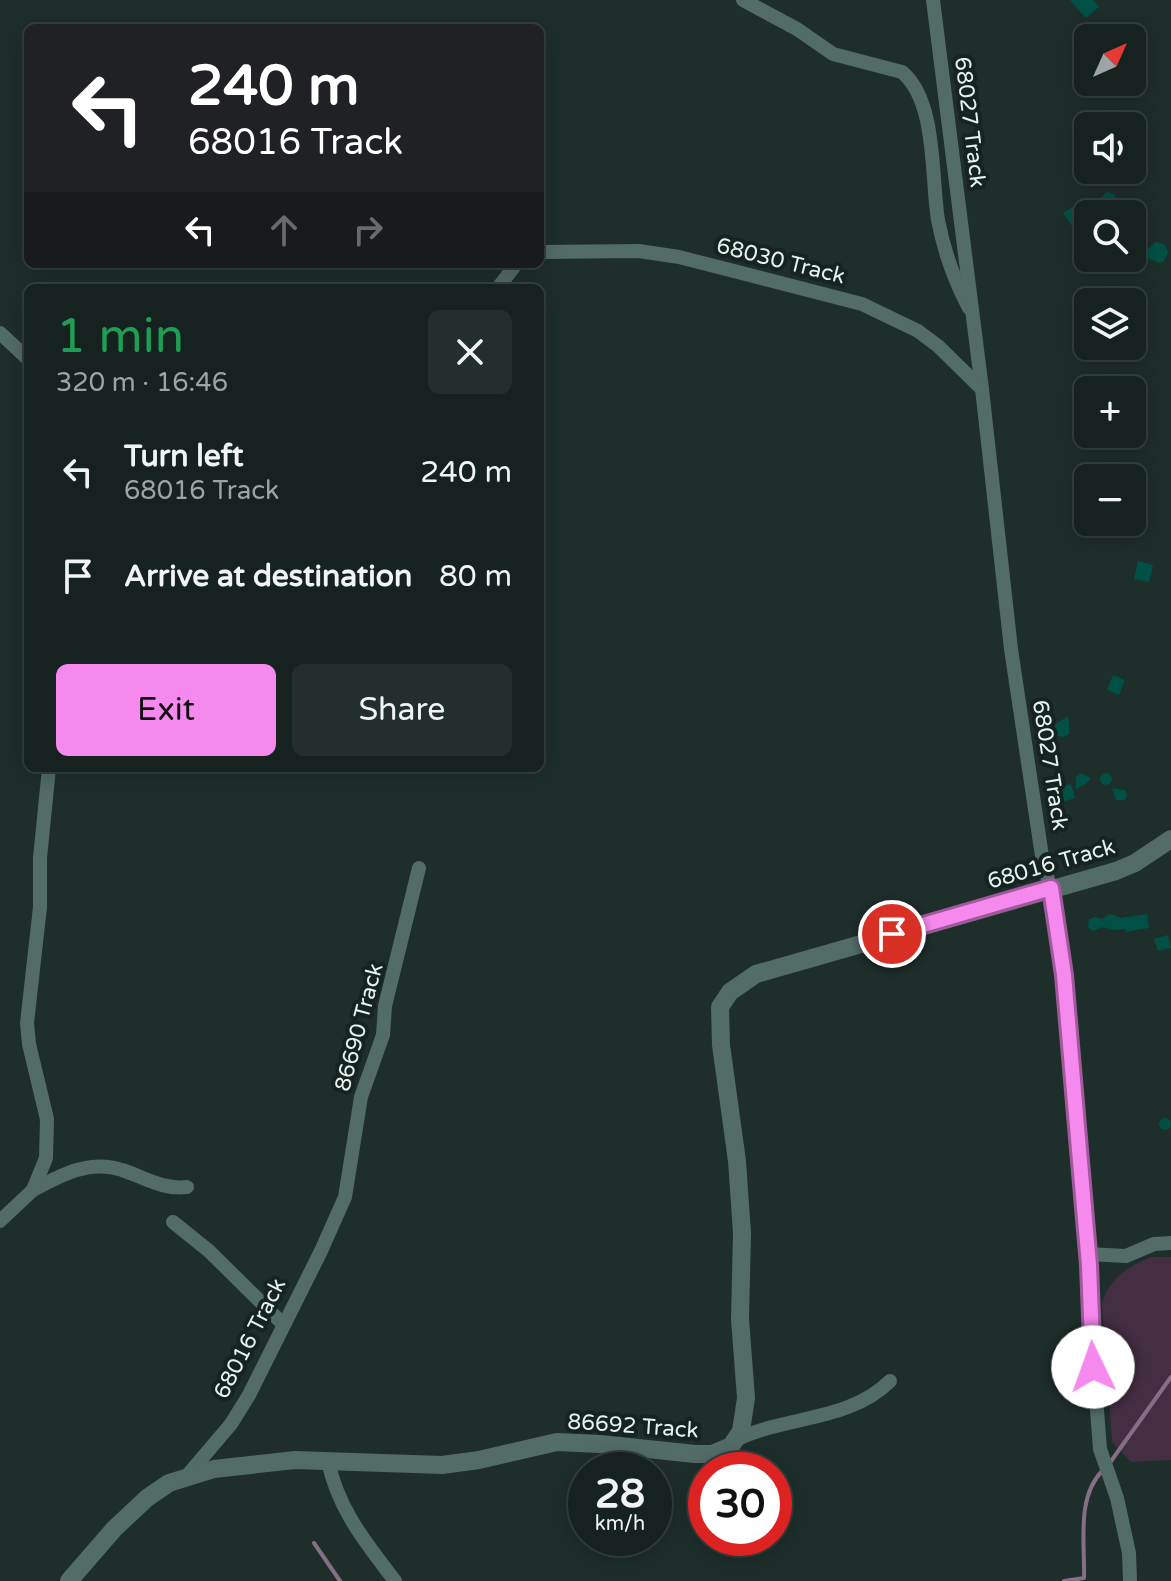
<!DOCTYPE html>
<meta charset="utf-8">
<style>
:root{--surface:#162220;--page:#232f2d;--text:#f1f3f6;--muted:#9ea4a5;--line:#353f3e;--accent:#f689ee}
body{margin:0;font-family:"Varela Round",sans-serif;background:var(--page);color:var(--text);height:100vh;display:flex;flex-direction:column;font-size:30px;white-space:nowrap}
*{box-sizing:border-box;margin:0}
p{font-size:26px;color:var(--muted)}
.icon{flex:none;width:44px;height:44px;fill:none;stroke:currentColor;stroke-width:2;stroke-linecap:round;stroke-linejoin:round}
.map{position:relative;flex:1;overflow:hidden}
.sheet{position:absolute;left:24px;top:284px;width:520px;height:488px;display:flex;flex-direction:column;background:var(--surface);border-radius:12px;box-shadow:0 4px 20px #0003,0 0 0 2px var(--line)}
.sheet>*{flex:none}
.hud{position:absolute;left:24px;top:24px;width:520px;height:244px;border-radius:12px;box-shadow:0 4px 20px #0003,0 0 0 2px var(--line);background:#202124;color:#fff;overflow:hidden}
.needle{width:52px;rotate:45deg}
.controls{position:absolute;left:1074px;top:24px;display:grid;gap:16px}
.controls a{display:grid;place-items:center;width:72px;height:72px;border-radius:12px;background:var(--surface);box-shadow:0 4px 20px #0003,0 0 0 2px var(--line);font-size:40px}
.speed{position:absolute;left:568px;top:1452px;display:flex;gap:16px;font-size:40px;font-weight:700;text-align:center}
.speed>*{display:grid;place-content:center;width:104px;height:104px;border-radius:50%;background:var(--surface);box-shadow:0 4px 20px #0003,0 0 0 2px var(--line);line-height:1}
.speed small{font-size:20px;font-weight:400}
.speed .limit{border:12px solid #d22;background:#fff;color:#111}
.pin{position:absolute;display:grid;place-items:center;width:68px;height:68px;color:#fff;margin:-34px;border:4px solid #fff;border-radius:50%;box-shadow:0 2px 8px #0007}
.me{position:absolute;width:88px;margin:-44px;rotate:357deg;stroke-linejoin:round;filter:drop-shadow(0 0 6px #0008)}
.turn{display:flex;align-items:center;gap:28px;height:168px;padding:0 32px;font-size:36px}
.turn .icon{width:104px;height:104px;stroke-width:2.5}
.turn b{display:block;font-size:56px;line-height:68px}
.lanes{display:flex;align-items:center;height:76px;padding:0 32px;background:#0003;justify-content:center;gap:40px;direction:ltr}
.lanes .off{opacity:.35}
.round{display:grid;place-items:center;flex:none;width:84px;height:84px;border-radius:12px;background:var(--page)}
.head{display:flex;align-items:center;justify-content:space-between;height:136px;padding:0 32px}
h1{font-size:48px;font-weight:600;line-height:60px;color:#1e9e55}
.button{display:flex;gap:16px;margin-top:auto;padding:16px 32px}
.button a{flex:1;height:92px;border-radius:12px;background:var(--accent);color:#111;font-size:32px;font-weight:600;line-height:92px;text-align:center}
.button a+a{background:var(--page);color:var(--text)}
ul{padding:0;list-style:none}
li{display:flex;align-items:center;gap:24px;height:104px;padding:0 32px}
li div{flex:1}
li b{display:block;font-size:30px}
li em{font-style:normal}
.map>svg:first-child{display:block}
.green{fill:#442e42}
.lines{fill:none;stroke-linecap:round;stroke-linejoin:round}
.stream{stroke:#856f85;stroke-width:4}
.building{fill:#005046}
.minor{stroke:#526c67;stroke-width:14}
.tertiary{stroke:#526c67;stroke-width:18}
.route-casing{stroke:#a0599b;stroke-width:20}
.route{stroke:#f689ee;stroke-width:14}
.labels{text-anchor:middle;stroke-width:8;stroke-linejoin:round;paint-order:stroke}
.street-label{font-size:22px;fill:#e7f1ee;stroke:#152421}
</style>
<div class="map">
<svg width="1171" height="1581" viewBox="0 0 1171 1581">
<rect width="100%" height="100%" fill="#1e2e2b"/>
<path class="green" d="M1151,1257H1171V1460L1131,1462L1112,1442L1102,1303C1109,1279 1128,1266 1151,1257Z"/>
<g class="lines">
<g class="stream">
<path d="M1109,1464L1171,1377"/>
<path d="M314,1543L340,1581"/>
<path d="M1064,1581L1084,1578C1085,1542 1076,1497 1103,1470"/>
</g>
</g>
<g class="building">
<path d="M1070,0H1093L1099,7L1086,18Z"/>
<path d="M1107,192L1114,194L1117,200L1111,207L1097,202Z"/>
<path d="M1089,197L1096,210L1072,226L1063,213Z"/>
<path d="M1155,242L1164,244L1168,252L1164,261L1160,263L1142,256Z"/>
<path d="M1138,561L1153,565L1149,582L1134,579Z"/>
<path d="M1113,675L1125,680L1119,695L1107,690Z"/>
<path d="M1068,716L1070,733L1064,737L1057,736L1054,725Z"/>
<circle cx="1106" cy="779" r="6"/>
<path d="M1081,773L1091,778L1086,784L1076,789V777Z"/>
<path d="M1071,784L1075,798L1063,802L1058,788Z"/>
<path d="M1112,788L1125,790L1127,795L1125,800H1116Z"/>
<path d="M1110,914L1121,918L1147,914L1149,928L1126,932L1125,929L1112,930L1103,927L1094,931L1088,928L1089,919L1095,917L1102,919Z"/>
<path d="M1168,935L1171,948L1158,951L1154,939Z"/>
<circle cx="1165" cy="1124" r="6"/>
</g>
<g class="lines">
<g class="minor">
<path d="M743,0L797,29L833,54L902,72C937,101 931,177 938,220C944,251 954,280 969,308"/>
<path d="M933,0L982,389L1011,649L1042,856L1056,911L1089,1265V1307L1100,1449L1117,1498L1129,1553L1130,1581"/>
<path d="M540,252L639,251L679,257L862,304L918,331L938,346L982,389"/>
<path d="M498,288L516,264"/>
<path d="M0,333L28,359"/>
<path d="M33,1190C61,1175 90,1159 122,1170C144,1177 162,1190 187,1187"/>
<path d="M0,1221L33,1190L46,1158L47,1119L29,1044L27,1023L40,907V858L49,768"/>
<path d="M173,1222L209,1251L283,1324"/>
<path d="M1088,1254L1126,1256L1154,1244L1171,1243"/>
<path d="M738,1439C786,1416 850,1421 890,1381"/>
<path d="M328,1460C337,1508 366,1543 395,1581"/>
<path d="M186,1477L231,1424L249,1395L321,1251L345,1197L361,1097L383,1035L385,1006L419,868"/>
</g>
<path class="tertiary" d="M69,1581L114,1529L147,1498L169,1483L214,1469L295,1460L442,1465L479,1460L557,1442L600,1444L695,1454H712L731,1446L741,1431L746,1398L740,1319L742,1233L737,1161L721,1045L720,1007L730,992L756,974L1116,871L1135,863L1171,839"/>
</g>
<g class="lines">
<defs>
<path id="route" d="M892,934L1051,888L1064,975L1078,1138L1089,1265L1093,1367"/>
</defs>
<use href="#route" class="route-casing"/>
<use href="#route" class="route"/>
</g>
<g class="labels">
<g class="street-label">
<text transform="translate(971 122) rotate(83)" y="8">68027 Track</text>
<text transform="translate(781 260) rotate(14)" y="8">68030 Track</text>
<text transform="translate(1051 765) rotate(81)" y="8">68027 Track</text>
<text transform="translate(1051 863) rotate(-16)" y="8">68016 Track</text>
<text transform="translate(358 1027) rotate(-75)" y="8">86690 Track</text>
<text transform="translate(249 1338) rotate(-63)" y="8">68016 Track</text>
<text transform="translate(633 1425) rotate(4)" y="8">86692 Track</text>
</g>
</g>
</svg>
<div class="controls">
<a><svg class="needle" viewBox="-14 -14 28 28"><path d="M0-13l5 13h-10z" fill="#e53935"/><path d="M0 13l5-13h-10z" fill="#9ea4a5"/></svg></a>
<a><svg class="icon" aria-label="sound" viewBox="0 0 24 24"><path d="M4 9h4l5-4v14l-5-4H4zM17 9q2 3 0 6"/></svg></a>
<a><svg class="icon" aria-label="search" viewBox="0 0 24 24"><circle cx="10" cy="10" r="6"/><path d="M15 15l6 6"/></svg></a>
<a><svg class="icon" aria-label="layers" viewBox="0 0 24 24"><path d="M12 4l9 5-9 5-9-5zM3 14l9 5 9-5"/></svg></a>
<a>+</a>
<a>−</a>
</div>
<div class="speed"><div>28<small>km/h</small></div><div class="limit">30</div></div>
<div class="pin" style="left:892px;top:934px;background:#d93025"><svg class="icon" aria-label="arrive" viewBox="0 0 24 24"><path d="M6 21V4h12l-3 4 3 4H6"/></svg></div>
<svg class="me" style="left:1093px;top:1367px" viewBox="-20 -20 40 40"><circle r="19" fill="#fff"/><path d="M0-13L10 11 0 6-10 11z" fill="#f689ee"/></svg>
<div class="hud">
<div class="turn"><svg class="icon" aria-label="left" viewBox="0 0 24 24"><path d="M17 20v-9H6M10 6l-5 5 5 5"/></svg><div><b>240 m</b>68016 Track</div></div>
<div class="lanes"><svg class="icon" aria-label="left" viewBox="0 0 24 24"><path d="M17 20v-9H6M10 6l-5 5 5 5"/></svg><svg class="icon off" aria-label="ahead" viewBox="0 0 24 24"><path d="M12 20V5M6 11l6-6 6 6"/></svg><svg class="icon off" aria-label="right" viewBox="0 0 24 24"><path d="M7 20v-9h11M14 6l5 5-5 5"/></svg></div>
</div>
<section class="sheet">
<div class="head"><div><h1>1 min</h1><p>320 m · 16:46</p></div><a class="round"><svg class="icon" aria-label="close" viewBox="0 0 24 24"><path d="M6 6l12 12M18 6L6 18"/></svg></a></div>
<ul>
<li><svg class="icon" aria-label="left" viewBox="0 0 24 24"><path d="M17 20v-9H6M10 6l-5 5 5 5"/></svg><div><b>Turn left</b><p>68016 Track</p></div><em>240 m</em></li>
<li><svg class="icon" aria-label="arrive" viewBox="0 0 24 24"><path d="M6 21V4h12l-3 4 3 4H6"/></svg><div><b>Arrive at destination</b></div><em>80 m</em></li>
</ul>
<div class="button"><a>Exit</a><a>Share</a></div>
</section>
</div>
